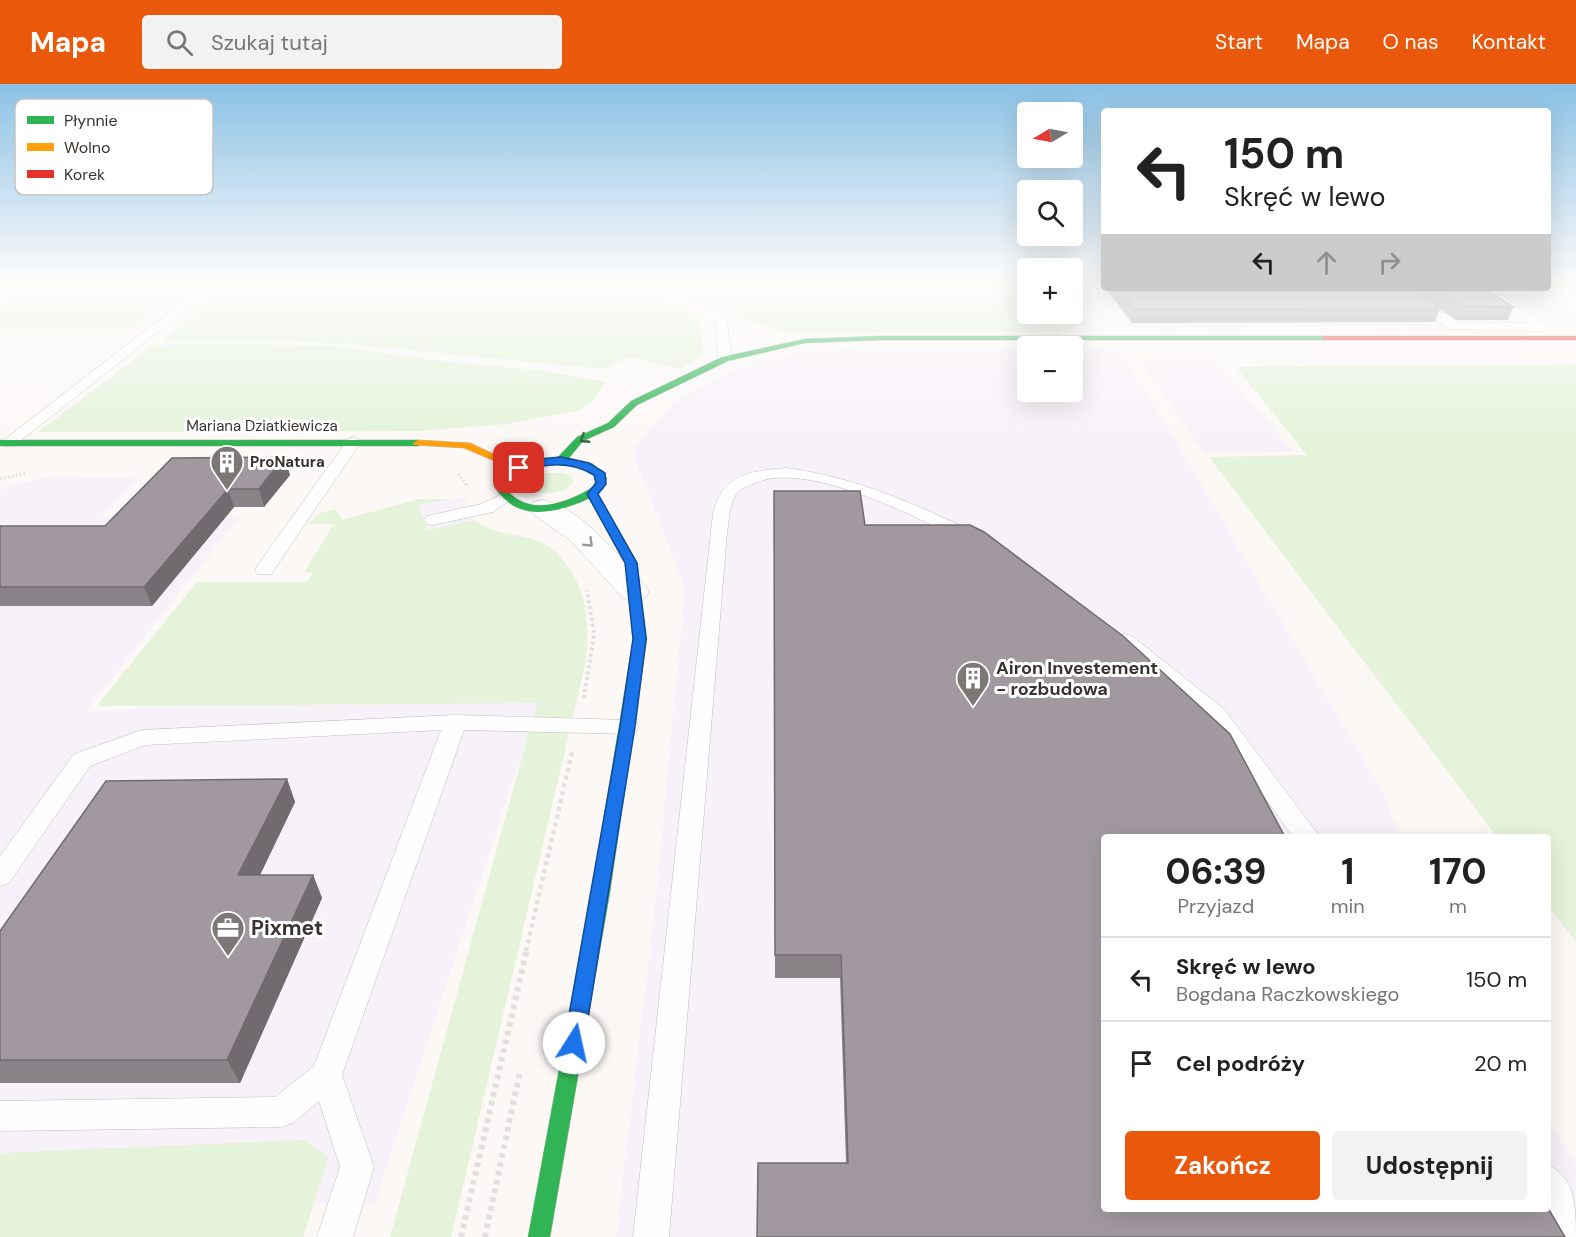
<!DOCTYPE html>
<html lang="pl">
<meta charset="utf-8">
<style>
:root{--surface:#fff;--page:#f2f2f2;--text:#222;--muted:#767676;--line:#e0e0e0;--accent:#ea580c}
body{margin:0;font-family:"DM Sans",sans-serif;background:var(--page);color:var(--text);height:100vh;display:flex;flex-direction:column;font-size:22px;white-space:nowrap}
*{box-sizing:border-box;margin:0}
p{font-size:20px;color:var(--muted)}
.icon{flex:none;width:33px;height:33px;fill:none;stroke:currentColor;stroke-width:2;stroke-linecap:round;stroke-linejoin:round}
.map{position:relative;flex:1;overflow:hidden}
.sheet{position:absolute;left:1101px;top:750px;width:450px;height:378px;display:flex;flex-direction:column;background:var(--surface);border-radius:6px;box-shadow:0 6px 24px #0002}
.sheet>*{flex:none}
.banner{position:absolute;left:1101px;top:24px;width:450px;height:183px;border-radius:6px;box-shadow:0 6px 24px #0002;background:#fff;color:var(--text);overflow:hidden}
.needle{width:39px;rotate:260deg}
.buttons{position:absolute;left:1017px;top:18px;display:grid;gap:12px}
.buttons a{display:grid;place-items:center;width:66px;height:66px;border-radius:6px;background:var(--surface);box-shadow:0 6px 24px #0002;font-size:30px}
.pin{position:absolute;display:grid;place-items:center;width:51px;height:51px;color:#fff;margin:-26px;border-radius:12px;box-shadow:0 3px 9px #0006}
.me{position:absolute;width:66px;margin:-33px;rotate:10deg;stroke-linejoin:round;filter:drop-shadow(0 0 4px #0008)}
.turn{display:flex;align-items:center;gap:21px;height:126px;padding:0 24px;font-size:27px}
.turn .icon{width:78px;height:78px;stroke-width:2.5}
.turn b{display:block;font-size:42px;line-height:51px}
.lanes{display:flex;align-items:center;height:57px;padding:0 24px;background:#0003;justify-content:center;gap:30px;direction:ltr}
.lanes .off{opacity:.35}
.eta{display:flex;justify-content:space-evenly;align-items:center;height:102px;text-align:center}
.eta b{font-size:36px;font-weight:700;line-height:42px}
.cta{display:flex;gap:12px;margin-top:auto;padding:12px 24px}
.cta a{flex:1;height:69px;border-radius:6px;background:var(--accent);color:#fff;font-size:24px;font-weight:700;line-height:69px;text-align:center}
.cta a+a{background:var(--page);color:var(--text)}
ul{padding:0;list-style:none}
li{display:flex;align-items:center;gap:18px;height:84px;padding:0 24px;border-top:2px solid var(--line)}
li div{flex:1}
li b{display:block;font-size:22px}
li em{font-style:normal}
header{display:flex;align-items:center;gap:36px;box-sizing:border-box;height:84px;padding:0 30px;background:var(--accent);color:#fff}
header strong{font-size:28px}
nav{display:flex;gap:33px;margin-inline-start:auto;font-size:21px}
.search{width:420px;height:54px;background:var(--page);display:flex;align-items:center;gap:15px;box-sizing:border-box;padding:0 21px;border-radius:6px;color:var(--muted);font-size:22px}
.map>svg:first-child{display:block}
.industrial{fill:#f7f1f9}
.green{fill:#e4f3d9}
.lines{fill:none;stroke-linecap:round;stroke-linejoin:round}
.lane-casing{stroke:#c2bebb;stroke-width:1}
.street-casing{stroke:#c2bebb;stroke-width:1}
.fast-casing{stroke:#c2bebb;stroke-width:1}
.slow-casing{stroke:#c2bebb;stroke-width:1}
.jam-casing{stroke:#c2bebb;stroke-width:1}
.path-far3{stroke:#e2e0df;stroke-width:3;stroke-dasharray:2 2;stroke-linecap:butt}
.path-far2{stroke:#e2e0df;stroke-width:4;stroke-dasharray:3 3;stroke-linecap:butt}
.path-far1{stroke:#e2e0df;stroke-width:4.5;stroke-dasharray:4 4;stroke-linecap:butt}
.path{stroke:#e2e0df;stroke-width:6;stroke-dasharray:4.5 4.5;stroke-linecap:butt}
.lane{fill:#fefefe;fill-rule:evenodd}
.street{fill:#fefefe;fill-rule:evenodd}
.fast{fill:#30b455;fill-rule:evenodd}
.slow{fill:#ff9f0a;fill-rule:evenodd}
.jam{fill:#e5322d;fill-rule:evenodd}
.wall{fill:#8a8489}
.shaded-wall{fill:#716b6f}
.building{fill:#a1999f;stroke:#716b6f;stroke-width:1.5}
.oneway{stroke:#36603c}
.oneway2{stroke:#9c9896}
.route{fill:#1a73e8;stroke:#114b97;stroke-width:1.5}
.labels{text-anchor:middle;stroke-width:6;stroke-linejoin:round;paint-order:stroke}
.far-street-label{font-size:15px;fill:#39332f;stroke:#fff}
.far-poi-label{font-size:15px;font-weight:bold;fill:#39332f;stroke:#fff;text-anchor:start}
.poi-label{font-size:18px;font-weight:bold;fill:#39332f;stroke:#fff;text-anchor:start}
.near-poi-label{font-size:21px;font-weight:bold;fill:#39332f;stroke:#fff;text-anchor:start}
.key{fill:#fff;stroke:#c4c2c1;stroke-width:1.5}
.key-label{font-size:16px;fill:#39332f}
</style>
<header>
<strong>Mapa</strong>
<div class="search"><svg class="icon" aria-label="search" viewBox="0 0 24 24"><circle cx="10" cy="10" r="6"/><path d="M15 15l6 6"/></svg>Szukaj tutaj</div>
<nav><a>Start</a><a>Mapa</a><a>O nas</a><a>Kontakt</a></nav>
</header>
<div class="map">
<svg width="1576" height="1153" viewBox="0 0 1576 1153">
<rect width="100%" height="100%" fill="#fbf8f6"/>
<g class="industrial">
<path d="M1089,198H1104V204H1459L1526,248L1121,247Z"/>
<path d="M841,264L1027,266L1028,308H1072L1073,266H1119L1180,364L1384,710L1399,753H1104V1125H1548V1037L1576,1080V1153H616L656,813L685,504L632,367L673,319L710,298L757,278L784,272Z"/>
<path d="M1215,275L1293,368L1204,369L1140,276Z"/>
<path d="M46,393L139,395L101,433H239L86,628L546,597L374,1121L0,1112V406Z"/>
<path d="M463,413L475,436L428,446L417,421Z"/>
</g>
<g class="green">
<path d="M38,198H195L130,245L0,244V222Z"/>
<path d="M234,198H607L699,233L703,271L679,285L629,273L603,285L350,260L288,257H162Z"/>
<path d="M646,198H1027L1028,230H1072L1073,220L1086,239L1060,248L785,249Z"/>
<path d="M226,260L333,262L441,277L544,287L606,298L596,313L580,326L506,340L419,347L38,348L153,261Z"/>
<path d="M1576,281V858L1548,821V753H1497L1209,373L1307,371L1236,283Z"/>
<path d="M544,389H563L571,393L573,398C563,411 544,412 530,405V396Z"/>
<path d="M419,415H450L418,421L428,446L475,436C491,450 512,449 532,455C546,459 556,467 565,479C589,510 590,543 585,581L451,1153H390L537,619L97,622L197,498H307L313,489L304,488L334,440H309L318,430L335,425L342,436Z"/>
<path d="M305,1056L329,1073L303,1153H0V1069Z"/>
</g>
<g class="lines">
<defs>
<g id="lane">
<path d="M208,198H221L14,362H4L1,359L4,356Z"/>
<path d="M621,198H637L726,233L732,275L730,278L725,279L718,275L716,238Z"/>
<path d="M1394,204H1407L1455,238L1528,239L1477,204H1491L1548,243L1542,247L1448,245Z"/>
<path d="M353,353L361,358L271,490H257L255,486L257,482L348,355Z"/>
<path d="M787,384C855,393 916,420 978,450L981,454L978,458H966C918,434 804,374 753,400C748,402 741,404 737,409C729,420 729,436 727,449L669,1153H633L713,430C722,390 750,387 787,384Z"/>
<path d="M505,409L513,414L493,428L433,441L427,440L424,436L427,432L481,420Z"/>
<path d="M1125,550L1132,552L1224,625L1320,753H1293L1208,635L1118,560L1115,556L1118,552Z"/>
<path d="M455,631L628,636L636,638L639,643L636,648L628,650L464,646L342,991L374,1083L353,1153H317L340,1083L319,1017L293,1039L281,1043L0,1047V1017L275,1013L314,982L441,646L145,661L90,682L9,799L0,802V772L74,670L142,646Z"/>
<path d="M1548,1081C1576,1094 1576,1124 1576,1153H1562L1545,1125H1548Z"/>
</g>
<path id="street" d="M543,416C585,426 617,471 645,502L649,508L645,514L634,517L623,514L571,457L533,430L530,424L533,418Z"/>
<g id="fast">
<path d="M880,252H1326L1330,254L1326,256H880L805,259L728,277L637,321L614,343L583,357L569,374L593,380L607,394L603,405L598,410L637,479L647,555L610,808L550,1153H528L592,808L633,555L625,479L590,414C555,430 517,439 494,402L506,387L522,380L558,373L577,353L608,339L631,317L722,273L805,255ZM561,379C575,380 587,383 597,394L593,403C566,420 525,434 504,402C516,383 541,381 561,379Z"/>
<path d="M0,356H418L423,359L418,362H0Z"/>
</g>
<path id="slow" d="M418,356L470,359L524,384L523,386H515L464,364L414,361L413,359Z"/>
<rect id="jam" x="1323" y="252" width="253" height="4"/>
</defs>
<use href="#lane" class="lane-casing"/>
<use href="#street" class="street-casing"/>
<use href="#fast" class="fast-casing"/>
<use href="#slow" class="slow-casing"/>
<use href="#jam" class="jam-casing"/>
<g class="path-far3">
<path d="M458,390L468,403"/>
<path d="M0,395L27,389"/>
</g>
<path class="path-far2" d="M584,614L594,550L587,506"/>
<path class="path-far1" d="M526,867L572,668"/>
<g class="path">
<path d="M461,1153L527,865"/>
<path d="M485,1153L520,987"/>
</g>
<use href="#lane" class="lane"/>
<use href="#street" class="street"/>
<use href="#fast" class="fast"/>
<use href="#slow" class="slow"/>
<use href="#jam" class="jam"/>
</g>
<g class="wall">
<path d="M1107,204H1484L1513,223L1508,236H1456L1440,225L1435,238L1132,239L1107,206Z"/>
<path d="M284,373L290,391L264,423H234L152,522H0V442H105Z"/>
<path d="M774,407L865,441L1104,1125L846,1079L840,894H775Z"/>
<path d="M287,695L295,718L260,791H313L322,814L240,999H0V847Z"/>
</g>
<g class="shaded-wall">
<path d="M284,373L290,391L264,423L259,405Z"/>
<path d="M228,405L234,423L152,522L144,503Z"/>
<path d="M287,695L295,718L249,814L238,791Z"/>
<path d="M313,791L322,814L240,999L227,976Z"/>
</g>
<g class="building">
<path d="M1118,204H1412L1440,224L1134,225Z"/>
<path d="M1434,204H1484L1513,223L1461,222Z"/>
<path d="M284,373L259,405H228L144,503H0V442H105L172,374Z"/>
<path d="M774,407H860L865,441H970L984,448L1123,552L1230,650L1285,753H1104V1125H1548V1124L1565,1153H757L758,1079H848L841,871H775Z"/>
<path d="M287,695L238,791H313L227,976H0V847L106,697Z"/>
</g>
<defs><path id="oneway-chevron" d="M-2-3.5L2.5 0L-2 3.5" fill="none" stroke-width="1.6" stroke-linecap="round" stroke-linejoin="round" transform="scale(1.5)"/></defs>
<use class="oneway" href="#oneway-chevron" transform="translate(584 355) rotate(147)"/>
<use class="oneway2" href="#oneway-chevron" transform="translate(589 459) rotate(44)"/>
<linearGradient id="sky" x2="0" y2="1"><stop stop-color="#8bc1e5"/><stop offset="0.55" stop-color="#fdfcfb"/><stop offset="1" stop-color="#fdfcfb" stop-opacity="0"/></linearGradient>
<rect width="1576" height="360" fill="url(#sky)"/>
<path class="route" d="M561,373L589,379L605,389L606,400L598,410L637,479L646,555L635,643L584,959L581,966L574,968L567,966L564,959L620,643L633,555L625,479L587,410L596,399L594,391C569,376 546,380 519,387L514,384L539,375Z"/>
<defs>
<symbol id="building-pin" viewBox="-11 -11 22 30"><path d="M0 17L-7.5 6A9.5 9.5 0 1 1 7.5 6Z" fill="#7d7875" stroke="#fff"/><path d="M-4-6H4V6H1V3H-1V6H-4ZM-2.5-4.3h1.7v1.8h-1.7ZM.8-4.3h1.7v1.8H.8ZM-2.5-1h1.7V.8h-1.7ZM.8-1h1.7V.8H.8Z" fill="#fff"/></symbol>
<symbol id="office-pin" viewBox="-11 -11 22 30"><path d="M0 17L-7.5 6A9.5 9.5 0 1 1 7.5 6Z" fill="#7d7875" stroke="#fff"/><path d="M-6-3h4V-5.5h4V-3h4V5H-6ZM-1-4.5V-3h2v-1.5ZM-6 0V1H6V0Z" fill="#fff"/></symbol>
</defs>
<g fill-rule="evenodd">
<use href="#building-pin" x="208" y="359" width="38" height="52"/>
<use href="#building-pin" x="954" y="575" width="38" height="52"/>
<use href="#office-pin" x="209" y="825" width="38" height="52"/>
</g>
<g class="labels">
<g class="far-street-label">
<text x="262" y="347">Mariana Dziatkiewicza</text>
</g>
<g class="far-poi-label">
<text x="250" y="383">ProNatura</text>
</g>
<g class="poi-label">
<text x="996" y="590">Airon Investement<tspan x="996" dy="21">- rozbudowa</tspan></text>
</g>
<g class="near-poi-label">
<text x="251" y="851">Pixmet</text>
</g>
</g>
<rect x="15" y="15" width="198" height="96" rx="9" class="key"/>
<rect x="27" y="32" width="27" height="8" fill="#30b455"/>
<rect x="27" y="59" width="27" height="8" fill="#ff9f0a"/>
<rect x="27" y="86" width="27" height="8" fill="#e5322d"/>
<g class="key-label">
<text x="64" y="42">Płynnie</text>
<text x="64" y="69">Wolno</text>
<text x="64" y="96">Korek</text>
</g>
</svg>
<div class="buttons">
<a><svg class="needle" viewBox="-14 -14 28 28"><path d="M0-13l5 13h-10z" fill="#e53935"/><path d="M0 13l5-13h-10z" fill="#767676"/></svg></a>
<a><svg class="icon" aria-label="search" viewBox="0 0 24 24"><circle cx="10" cy="10" r="6"/><path d="M15 15l6 6"/></svg></a>
<a>+</a>
<a>−</a>
</div>
<div class="pin" style="left:519px;top:384px;background:#d93025"><svg class="icon" aria-label="arrive" viewBox="0 0 24 24"><path d="M6 21V4h12l-3 4 3 4H6"/></svg></div>
<svg class="me" style="left:574px;top:959px" viewBox="-20 -20 40 40"><circle r="19" fill="#fff"/><path d="M0-13L10 11 0 6-10 11z" fill="#1a73e8"/></svg>
<div class="banner">
<div class="turn"><svg class="icon" aria-label="left" viewBox="0 0 24 24"><path d="M17 20v-9H6M10 6l-5 5 5 5"/></svg><div><b>150 m</b>Skręć w lewo</div></div>
<div class="lanes"><svg class="icon" aria-label="left" viewBox="0 0 24 24"><path d="M17 20v-9H6M10 6l-5 5 5 5"/></svg><svg class="icon off" aria-label="ahead" viewBox="0 0 24 24"><path d="M12 20V5M6 11l6-6 6 6"/></svg><svg class="icon off" aria-label="right" viewBox="0 0 24 24"><path d="M7 20v-9h11M14 6l5 5-5 5"/></svg></div>
</div>
<section class="sheet">
<div class="eta">
<div><b>06:39</b><p>Przyjazd</p></div>
<div><b>1</b><p>min</p></div>
<div><b>170</b><p>m</p></div>
</div>
<ul>
<li><svg class="icon" aria-label="left" viewBox="0 0 24 24"><path d="M17 20v-9H6M10 6l-5 5 5 5"/></svg><div><b>Skręć w lewo</b><p>Bogdana Raczkowskiego</p></div><em>150 m</em></li>
<li><svg class="icon" aria-label="arrive" viewBox="0 0 24 24"><path d="M6 21V4h12l-3 4 3 4H6"/></svg><div><b>Cel podróży</b></div><em>20 m</em></li>
</ul>
<div class="cta"><a>Zakończ</a><a>Udostępnij</a></div>
</section>
</div>
